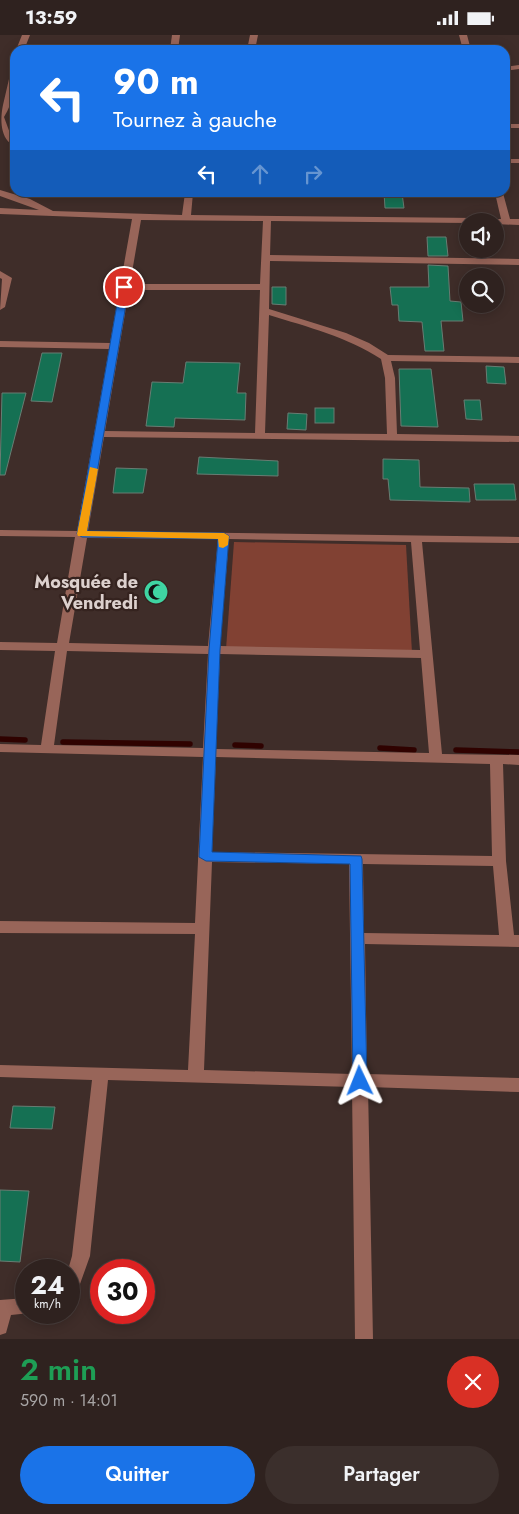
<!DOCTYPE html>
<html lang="fr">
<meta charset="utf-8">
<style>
:root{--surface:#2f221f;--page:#3b2f2c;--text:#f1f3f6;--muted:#a7a4a4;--line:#4a3f3d;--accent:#1a73e8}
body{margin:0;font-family:Jost,sans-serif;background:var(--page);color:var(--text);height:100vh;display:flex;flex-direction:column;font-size:19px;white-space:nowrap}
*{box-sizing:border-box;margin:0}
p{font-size:16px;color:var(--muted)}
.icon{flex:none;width:28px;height:28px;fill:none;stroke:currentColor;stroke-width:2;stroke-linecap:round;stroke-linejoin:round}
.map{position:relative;height:1304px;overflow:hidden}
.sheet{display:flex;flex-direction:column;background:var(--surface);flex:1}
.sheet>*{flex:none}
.hud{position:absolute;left:10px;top:10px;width:500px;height:152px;border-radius:15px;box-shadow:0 2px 12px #0003,0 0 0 1px var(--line);background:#1a73e8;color:#fff;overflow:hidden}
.controls{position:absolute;left:459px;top:178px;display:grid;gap:10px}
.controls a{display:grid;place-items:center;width:45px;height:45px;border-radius:50%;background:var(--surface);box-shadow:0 2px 12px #0003,0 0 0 1px var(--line);font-size:25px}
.speed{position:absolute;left:15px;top:1224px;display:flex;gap:10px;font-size:25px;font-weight:700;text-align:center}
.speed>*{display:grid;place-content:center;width:65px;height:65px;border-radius:50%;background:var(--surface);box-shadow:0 2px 12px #0003,0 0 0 1px var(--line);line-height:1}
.speed small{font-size:12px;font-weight:400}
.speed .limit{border:8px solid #d22;background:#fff;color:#111}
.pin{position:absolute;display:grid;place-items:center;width:42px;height:42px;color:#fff;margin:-21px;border:2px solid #fff;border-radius:50%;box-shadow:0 1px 5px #0007}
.me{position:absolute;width:55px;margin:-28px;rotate:358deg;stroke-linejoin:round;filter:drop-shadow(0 0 4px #0008)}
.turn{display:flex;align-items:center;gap:18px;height:105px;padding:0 20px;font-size:22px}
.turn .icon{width:65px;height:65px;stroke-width:2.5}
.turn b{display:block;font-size:35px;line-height:42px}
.lanes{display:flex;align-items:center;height:48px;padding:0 20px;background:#0003;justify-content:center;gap:25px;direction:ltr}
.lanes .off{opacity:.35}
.round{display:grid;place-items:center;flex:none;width:52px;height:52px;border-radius:26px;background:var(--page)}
.overview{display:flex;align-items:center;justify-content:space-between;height:85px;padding:0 20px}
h1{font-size:30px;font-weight:600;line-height:38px;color:#1e9e55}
.button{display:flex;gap:10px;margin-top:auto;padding:10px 20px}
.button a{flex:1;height:58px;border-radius:30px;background:var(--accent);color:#fff;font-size:20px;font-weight:600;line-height:58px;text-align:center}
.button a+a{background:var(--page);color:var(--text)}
.status{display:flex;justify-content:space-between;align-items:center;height:35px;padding:0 25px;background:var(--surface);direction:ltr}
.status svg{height:14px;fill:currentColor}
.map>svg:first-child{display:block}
.green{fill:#814133}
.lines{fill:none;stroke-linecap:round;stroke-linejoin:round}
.stream{stroke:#2f0200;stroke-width:5.5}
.building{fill:#157053;stroke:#687d73}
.minor{fill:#986559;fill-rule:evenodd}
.route{fill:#1a73e8;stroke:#114b97}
.slow{fill:#f59e0b}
.labels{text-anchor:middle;stroke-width:4.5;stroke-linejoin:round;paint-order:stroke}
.poi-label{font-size:18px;font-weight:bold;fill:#dcd0cd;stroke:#35231f;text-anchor:end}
</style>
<div class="status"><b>13:59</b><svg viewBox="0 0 49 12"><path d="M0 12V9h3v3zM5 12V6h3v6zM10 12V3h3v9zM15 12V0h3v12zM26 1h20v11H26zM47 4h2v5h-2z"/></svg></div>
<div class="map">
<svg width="519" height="1304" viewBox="0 0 519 1304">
<rect width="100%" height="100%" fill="#3f2d29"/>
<path class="green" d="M234,507L406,510L412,618L226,614Z"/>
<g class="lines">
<g class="stream">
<path d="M0,704L25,705"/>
<path d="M63,707L190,709"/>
<path d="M235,710L261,711"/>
<path d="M380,713L414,715"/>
<path d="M456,715L519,717"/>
</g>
</g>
<g class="building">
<path d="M384,158H402L404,173H385Z"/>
<path d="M427,202H446L448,221H428Z"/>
<path d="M428,230L448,231L450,266L461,267L463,286H441L444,316H425L422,287L399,286L398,270H392L390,252H429Z"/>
<path d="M272,252H286V270L272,269Z"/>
<path d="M42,318H62L52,367L31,366Z"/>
<path d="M186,327L240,328L237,358H246L245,385L175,383L174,392L146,391L152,347L183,348Z"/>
<path d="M486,331L504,332L506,349L487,348Z"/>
<path d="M399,334H431L438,392L401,391Z"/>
<path d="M2,358H26L5,440H0Z"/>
<path d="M464,365H480L482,385L466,384Z"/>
<rect x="315" y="373" width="19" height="15"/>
<path d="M288,378L307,379L306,395L287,394Z"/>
<path d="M199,422L278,426V441L197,439Z"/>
<path d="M383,424L419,425L420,452L469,453L470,467L390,465L388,444H383Z"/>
<path d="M116,433L147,434L143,458H113Z"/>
<path d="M474,449H514L516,465H476Z"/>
<path d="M13,1071L55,1072L52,1094L10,1093Z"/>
<path d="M0,1155L29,1156L20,1227L0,1226Z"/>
</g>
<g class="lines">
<g class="minor">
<path d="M22,0H30L24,15H16Z"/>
<path d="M172,0H180L178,15H170Z"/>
<path d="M250,0H258L255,15H247Z"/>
<path d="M459,0H467L471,15H463Z"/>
<path d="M519,30V34L505,36V32Z"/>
<path d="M12,31H15C15,50 14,66 4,82L11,101L15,105V111C0,105 0,84 3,70Z"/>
<rect x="505" y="89" width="14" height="4"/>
<rect x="505" y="124" width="14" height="4"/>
<path d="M0,155L30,164L53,176L182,180L185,158H193L191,180L477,183L481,186H468V188L271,186L270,220L519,224V230L270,226L269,274L346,298L369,308L388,320L519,322V328L391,326L395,343L397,399L519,401V407L104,402L88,496L519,502V508L422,507L442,719L519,720V730L503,729L506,826L514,900H519V912L365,909L367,1039L519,1043V1057L368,1052L373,1304H355L352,1052L108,1045L90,1221L80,1249L69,1256L68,1235L72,1221L92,1045L0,1042V1030L188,1035L195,899L0,898V886L195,888L203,722L0,717V709L41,710L55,616L0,615V607L57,608L75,502L0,501V495L77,496L109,314L0,312V306L110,308L132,184L0,179V173L39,175L0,161ZM141,185L263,186L260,249H130ZM129,255H260L255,398L105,396ZM269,280C308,292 347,302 381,324L385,343L387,399L265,398ZM87,503L218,504L208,611L69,608ZM229,504L411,507L420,615L220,611ZM67,616L208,619L203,713L54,710ZM220,619L421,623L429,718L216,714ZM216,722L490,729L492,821L212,817ZM212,827L349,829L352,1039L204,1035ZM363,829L493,831L499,900L364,898Z"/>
<path d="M495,158H503L510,184H519V190L495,189V186H491L492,184H501Z"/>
<path d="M0,236L12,243L5,272L0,275L2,244L0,243Z"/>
<path d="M26,1263V1278H30L11,1280L6,1298L0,1300V1265Z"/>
</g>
</g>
<path class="route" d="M124,249L129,252L87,496L224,498L229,501L220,615L212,817L361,821L362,824L367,1046L365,1050H355L353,1046L350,829L206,826L199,822L209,615L218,504L82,502L77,499L120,252Z"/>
<path class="slow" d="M90,432L98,434L87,496L224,498L229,501L228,510L223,513L219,512L218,504L78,501L77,499Z"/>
<defs>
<symbol id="mosque-disc" viewBox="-11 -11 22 22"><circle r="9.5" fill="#3fd4a2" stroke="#35231f"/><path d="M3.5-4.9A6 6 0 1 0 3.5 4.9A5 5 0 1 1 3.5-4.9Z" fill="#111"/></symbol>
</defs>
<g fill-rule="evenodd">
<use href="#mosque-disc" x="142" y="543" width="28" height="28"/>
</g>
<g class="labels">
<g class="poi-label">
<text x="138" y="553">Mosquée de<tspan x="138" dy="21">Vendredi</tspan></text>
</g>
</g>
</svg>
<div class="controls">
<a><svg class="icon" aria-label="sound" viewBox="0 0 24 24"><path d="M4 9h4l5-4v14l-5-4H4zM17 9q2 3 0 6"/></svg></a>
<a><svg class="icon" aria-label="search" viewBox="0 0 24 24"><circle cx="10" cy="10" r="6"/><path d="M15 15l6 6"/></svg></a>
</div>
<div class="speed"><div>24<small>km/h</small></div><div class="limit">30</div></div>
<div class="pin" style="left:124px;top:252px;background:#d93025"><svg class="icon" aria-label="arrive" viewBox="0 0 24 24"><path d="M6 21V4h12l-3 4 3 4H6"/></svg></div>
<svg class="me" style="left:360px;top:1046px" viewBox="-20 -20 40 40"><path d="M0-17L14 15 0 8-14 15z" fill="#1a73e8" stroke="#fff" stroke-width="4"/></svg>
<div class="hud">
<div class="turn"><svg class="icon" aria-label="left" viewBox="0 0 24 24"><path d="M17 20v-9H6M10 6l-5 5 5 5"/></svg><div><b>90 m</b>Tournez à gauche</div></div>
<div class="lanes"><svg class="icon" aria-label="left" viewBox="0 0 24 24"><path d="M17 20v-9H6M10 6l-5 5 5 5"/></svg><svg class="icon off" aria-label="ahead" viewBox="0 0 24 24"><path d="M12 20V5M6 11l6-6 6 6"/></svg><svg class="icon off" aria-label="right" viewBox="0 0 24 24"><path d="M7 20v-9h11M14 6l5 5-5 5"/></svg></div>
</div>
</div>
<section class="sheet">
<div class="overview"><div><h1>2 min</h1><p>590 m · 14:01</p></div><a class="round" style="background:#d93025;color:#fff"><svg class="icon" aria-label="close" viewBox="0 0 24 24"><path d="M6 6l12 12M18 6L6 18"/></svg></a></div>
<div class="button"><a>Quitter</a><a>Partager</a></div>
</section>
